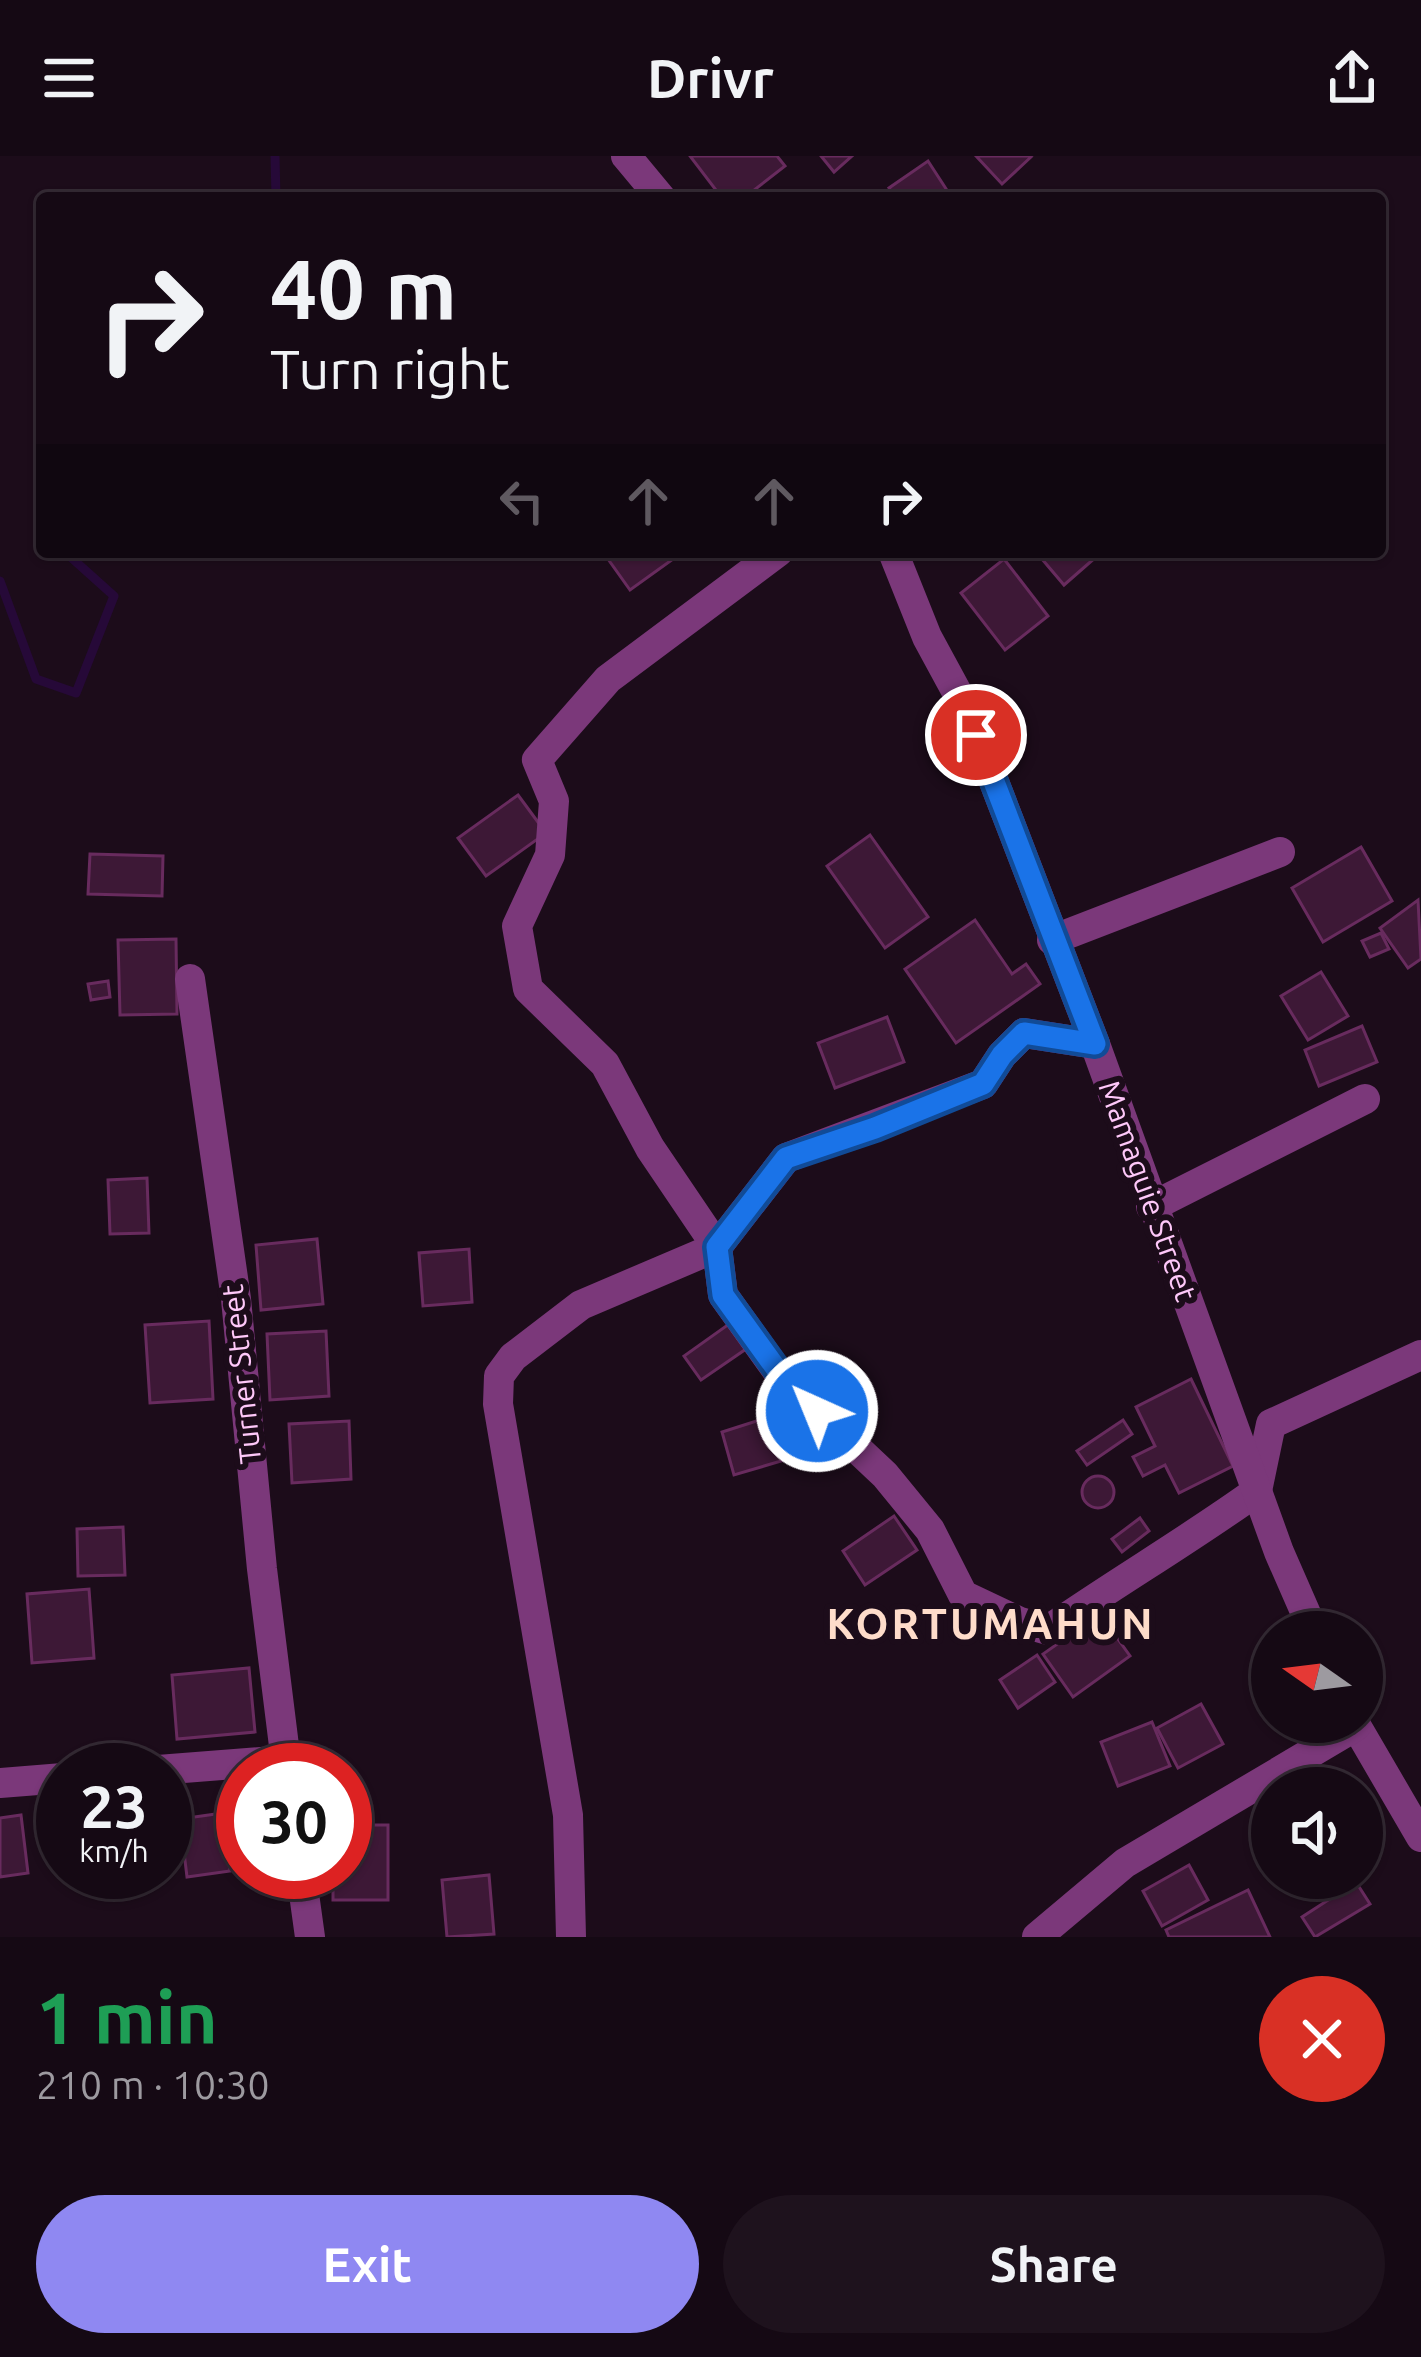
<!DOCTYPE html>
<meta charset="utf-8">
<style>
:root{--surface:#150914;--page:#1e121d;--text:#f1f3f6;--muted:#9d9aa0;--line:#342a34;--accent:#8f88f2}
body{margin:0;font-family:Ubuntu,sans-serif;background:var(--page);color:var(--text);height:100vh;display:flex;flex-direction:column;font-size:45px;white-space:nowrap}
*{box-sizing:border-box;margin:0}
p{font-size:39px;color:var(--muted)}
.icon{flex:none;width:66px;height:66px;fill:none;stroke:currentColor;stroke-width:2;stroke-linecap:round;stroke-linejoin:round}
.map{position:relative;height:1781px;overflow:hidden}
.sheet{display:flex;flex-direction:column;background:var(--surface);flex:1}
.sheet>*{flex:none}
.guide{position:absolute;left:36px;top:36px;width:1350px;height:366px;border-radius:12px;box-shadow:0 3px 9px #0004,0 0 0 3px var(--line);background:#150914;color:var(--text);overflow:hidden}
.needle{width:78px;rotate:284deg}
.fabs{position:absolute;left:1251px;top:1455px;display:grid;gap:24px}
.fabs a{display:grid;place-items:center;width:132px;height:132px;border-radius:50%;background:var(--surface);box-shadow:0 3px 9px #0004,0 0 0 3px var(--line);font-size:60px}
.speed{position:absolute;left:36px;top:1587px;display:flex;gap:24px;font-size:60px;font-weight:700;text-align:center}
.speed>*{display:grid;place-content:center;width:156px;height:156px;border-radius:50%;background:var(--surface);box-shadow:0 3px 9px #0004,0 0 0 3px var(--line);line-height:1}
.speed small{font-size:30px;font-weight:400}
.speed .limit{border:18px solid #d22;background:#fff;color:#111}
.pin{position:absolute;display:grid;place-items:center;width:102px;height:102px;color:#fff;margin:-51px;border:6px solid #fff;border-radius:50%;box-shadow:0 3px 12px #0007}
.me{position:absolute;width:132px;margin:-66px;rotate:316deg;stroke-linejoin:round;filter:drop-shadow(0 0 9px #0008)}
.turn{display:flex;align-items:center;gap:42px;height:252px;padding:0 36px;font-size:54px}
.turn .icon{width:156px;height:156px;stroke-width:2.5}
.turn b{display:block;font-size:84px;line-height:102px}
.lanes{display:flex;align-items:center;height:114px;padding:0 36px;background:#0003;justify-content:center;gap:60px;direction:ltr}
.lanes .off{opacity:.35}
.round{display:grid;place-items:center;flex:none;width:126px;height:126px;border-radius:63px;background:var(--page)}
.summary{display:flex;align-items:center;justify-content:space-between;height:204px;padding:0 36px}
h1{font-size:72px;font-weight:600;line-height:90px;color:#1e9e55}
.cta{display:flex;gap:24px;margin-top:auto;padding:24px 36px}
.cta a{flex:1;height:138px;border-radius:72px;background:var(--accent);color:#fff;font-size:48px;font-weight:600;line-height:138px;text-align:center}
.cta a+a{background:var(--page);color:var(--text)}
header{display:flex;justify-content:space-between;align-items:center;height:156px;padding:0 36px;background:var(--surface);font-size:54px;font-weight:600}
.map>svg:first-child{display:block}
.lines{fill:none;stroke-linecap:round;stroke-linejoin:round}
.stream{stroke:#260938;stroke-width:9}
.building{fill:#3d1836;stroke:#682b5e;stroke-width:3}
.minor{stroke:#7b387a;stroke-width:30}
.route-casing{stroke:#114b97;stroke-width:30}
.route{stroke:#1a73e8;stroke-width:21}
.labels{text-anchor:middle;stroke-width:12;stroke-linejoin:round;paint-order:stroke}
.street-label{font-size:30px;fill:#fec8f9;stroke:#1c0c1a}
.district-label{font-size:42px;font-weight:bold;letter-spacing:3px;fill:#fedcca;stroke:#1c0c1a}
</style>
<header><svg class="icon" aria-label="menu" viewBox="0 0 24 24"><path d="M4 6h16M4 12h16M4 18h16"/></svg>Drivr<svg class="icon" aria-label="share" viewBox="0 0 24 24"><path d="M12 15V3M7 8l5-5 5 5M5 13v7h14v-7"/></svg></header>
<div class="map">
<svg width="1421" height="1781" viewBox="0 0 1421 1781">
<rect width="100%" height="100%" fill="#1c0c1a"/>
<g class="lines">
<g class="stream">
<path d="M275,0L276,42"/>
<path d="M0,425L36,523L76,537L114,440L65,396"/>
</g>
</g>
<g class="building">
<path d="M690,0H777L785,10L744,42H722Z"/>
<path d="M821,0H852L834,16Z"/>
<path d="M976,0H1029L1031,1L1002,28Z"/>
<path d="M928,5L952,42H896L889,32Z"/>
<path d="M603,396H679L680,398L630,434Z"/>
<path d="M1036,396H1092L1096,401L1064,429Z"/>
<path d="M1004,403L1048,460L1005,494L961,437Z"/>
<path d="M518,639L546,677L486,720L458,682Z"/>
<path d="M870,679L928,761L885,792L827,710Z"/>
<path d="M1361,691L1392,745L1323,786L1292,732Z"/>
<path d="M90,698L163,700L162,740L88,738Z"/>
<path d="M1418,744L1421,803L1408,812L1380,772Z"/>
<path d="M975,764L1012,818L1026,808L1040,828L956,887L905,813Z"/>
<path d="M1381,777L1389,793L1370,801L1362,785Z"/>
<path d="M176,783L177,858L120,859L118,784Z"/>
<path d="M1321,816L1348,860L1308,884L1281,840Z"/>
<path d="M108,825L110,841L91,844L88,828Z"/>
<path d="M887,861L904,906L835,932L818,887Z"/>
<path d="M1362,870L1377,906L1319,930L1305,894Z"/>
<path d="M147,1022L149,1077L110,1078L108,1024Z"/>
<path d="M317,1083L323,1148L261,1154L256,1089Z"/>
<path d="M469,1093L472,1146L423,1150L419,1097Z"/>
<path d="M209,1165L213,1243L150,1247L145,1169Z"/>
<path d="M729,1168L746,1193L701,1224L684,1200Z"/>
<path d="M326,1175L329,1240L270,1244L267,1178Z"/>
<path d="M1191,1223L1233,1310L1179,1337L1165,1309L1143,1320L1133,1301L1155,1290L1136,1251Z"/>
<path d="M785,1256L798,1300L734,1319L722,1276Z"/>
<path d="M1123,1264L1132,1278L1087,1309L1077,1295Z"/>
<path d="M349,1265L351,1323L292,1327L289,1268Z"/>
<circle cx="1098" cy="1336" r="16"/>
<path d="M894,1360L917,1394L865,1429L843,1395Z"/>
<path d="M1140,1362L1149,1375L1122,1396L1112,1383Z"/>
<path d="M123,1371L125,1419L78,1420L77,1373Z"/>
<path d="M89,1433L94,1502L32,1507L27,1438Z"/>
<path d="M1100,1458L1130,1500L1073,1541L1043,1498Z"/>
<path d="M1037,1499L1055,1526L1018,1552L1000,1524Z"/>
<path d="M249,1512L255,1576L177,1583L172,1519Z"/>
<path d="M1201,1548L1223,1588L1178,1612L1157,1572Z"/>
<path d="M1152,1566L1170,1610L1118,1630L1101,1586Z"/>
<path d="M223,1657L230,1715L187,1721L180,1663Z"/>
<path d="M21,1659L28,1717L0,1721V1662Z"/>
<path d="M345,1669H388V1744H333V1716H345Z"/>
<path d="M1189,1709L1208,1744L1162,1770L1143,1735Z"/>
<path d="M68,1716H121V1725L69,1729Z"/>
<path d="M489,1719L494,1778L447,1781L442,1724Z"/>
<path d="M1356,1726L1370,1748L1315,1781L1302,1761Z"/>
<path d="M1248,1734L1270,1781H1169L1166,1774Z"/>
</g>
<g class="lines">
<g class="minor">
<path d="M626,0L661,42"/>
<path d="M778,396L608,523L537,604L554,645L550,699L517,770L528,833L605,908L650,992L717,1091L723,1139L783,1223L885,1319L930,1374L963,1439L1020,1466L1048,1474C1117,1426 1189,1384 1257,1335L1271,1268L1421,1199"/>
<path d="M893,396L927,481L959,540L976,579L1095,888L1279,1396L1314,1476"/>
<path d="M1052,784L1280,696"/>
<path d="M190,823L236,1143L262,1413L287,1614"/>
<path d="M1151,1051L1365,943"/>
<path d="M1354,1566L1421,1681"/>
<path d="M158,1614L286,1604"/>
<path d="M0,1627L63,1622"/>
<path d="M301,1716L310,1781"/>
<path d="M571,1781L568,1659L498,1248L499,1220L513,1201L581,1149L717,1091L786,1002L983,928L1002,899L1024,877L1095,888"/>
<path d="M1037,1781L1125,1707L1356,1570"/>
</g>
</g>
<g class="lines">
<defs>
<path id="route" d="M817,1255L783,1222L723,1139L717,1091L786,1002L875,972L983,928L1002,899L1024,877L1095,888L976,579"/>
</defs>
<use href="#route" class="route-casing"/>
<use href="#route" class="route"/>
</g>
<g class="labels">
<g class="street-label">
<text transform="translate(1147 1035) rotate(70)" y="10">Mamaguie Street</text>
<text transform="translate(242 1218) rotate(-96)" y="10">Turner Street</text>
</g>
<g class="district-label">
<text x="991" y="1483">KORTUMAHUN</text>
</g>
</g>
</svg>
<div class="fabs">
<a><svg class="needle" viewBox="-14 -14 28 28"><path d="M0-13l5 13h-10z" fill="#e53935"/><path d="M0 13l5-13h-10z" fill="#9d9aa0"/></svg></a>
<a><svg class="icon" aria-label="sound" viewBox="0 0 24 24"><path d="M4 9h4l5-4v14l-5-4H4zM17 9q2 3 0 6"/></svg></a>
</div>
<div class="speed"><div>23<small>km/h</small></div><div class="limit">30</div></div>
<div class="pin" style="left:976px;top:579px;background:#d93025"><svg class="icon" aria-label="arrive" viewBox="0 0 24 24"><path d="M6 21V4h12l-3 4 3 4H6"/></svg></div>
<svg class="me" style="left:817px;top:1255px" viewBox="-20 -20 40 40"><circle r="17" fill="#1a73e8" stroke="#fff" stroke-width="3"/><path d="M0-11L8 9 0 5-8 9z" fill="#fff"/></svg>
<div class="guide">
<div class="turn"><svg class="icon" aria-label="right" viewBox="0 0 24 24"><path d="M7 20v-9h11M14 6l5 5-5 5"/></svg><div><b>40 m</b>Turn right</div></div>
<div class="lanes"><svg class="icon off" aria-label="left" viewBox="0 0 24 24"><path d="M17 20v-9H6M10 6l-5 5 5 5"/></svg><svg class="icon off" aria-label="ahead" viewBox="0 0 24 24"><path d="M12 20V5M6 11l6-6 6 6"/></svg><svg class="icon off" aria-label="ahead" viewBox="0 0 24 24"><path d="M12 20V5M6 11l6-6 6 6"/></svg><svg class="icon" aria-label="right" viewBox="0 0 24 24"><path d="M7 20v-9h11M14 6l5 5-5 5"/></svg></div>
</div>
</div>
<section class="sheet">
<div class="summary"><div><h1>1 min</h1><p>210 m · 10:30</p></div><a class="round" style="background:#d93025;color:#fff"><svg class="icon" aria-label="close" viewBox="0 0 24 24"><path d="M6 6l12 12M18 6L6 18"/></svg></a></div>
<div class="cta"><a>Exit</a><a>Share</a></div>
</section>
